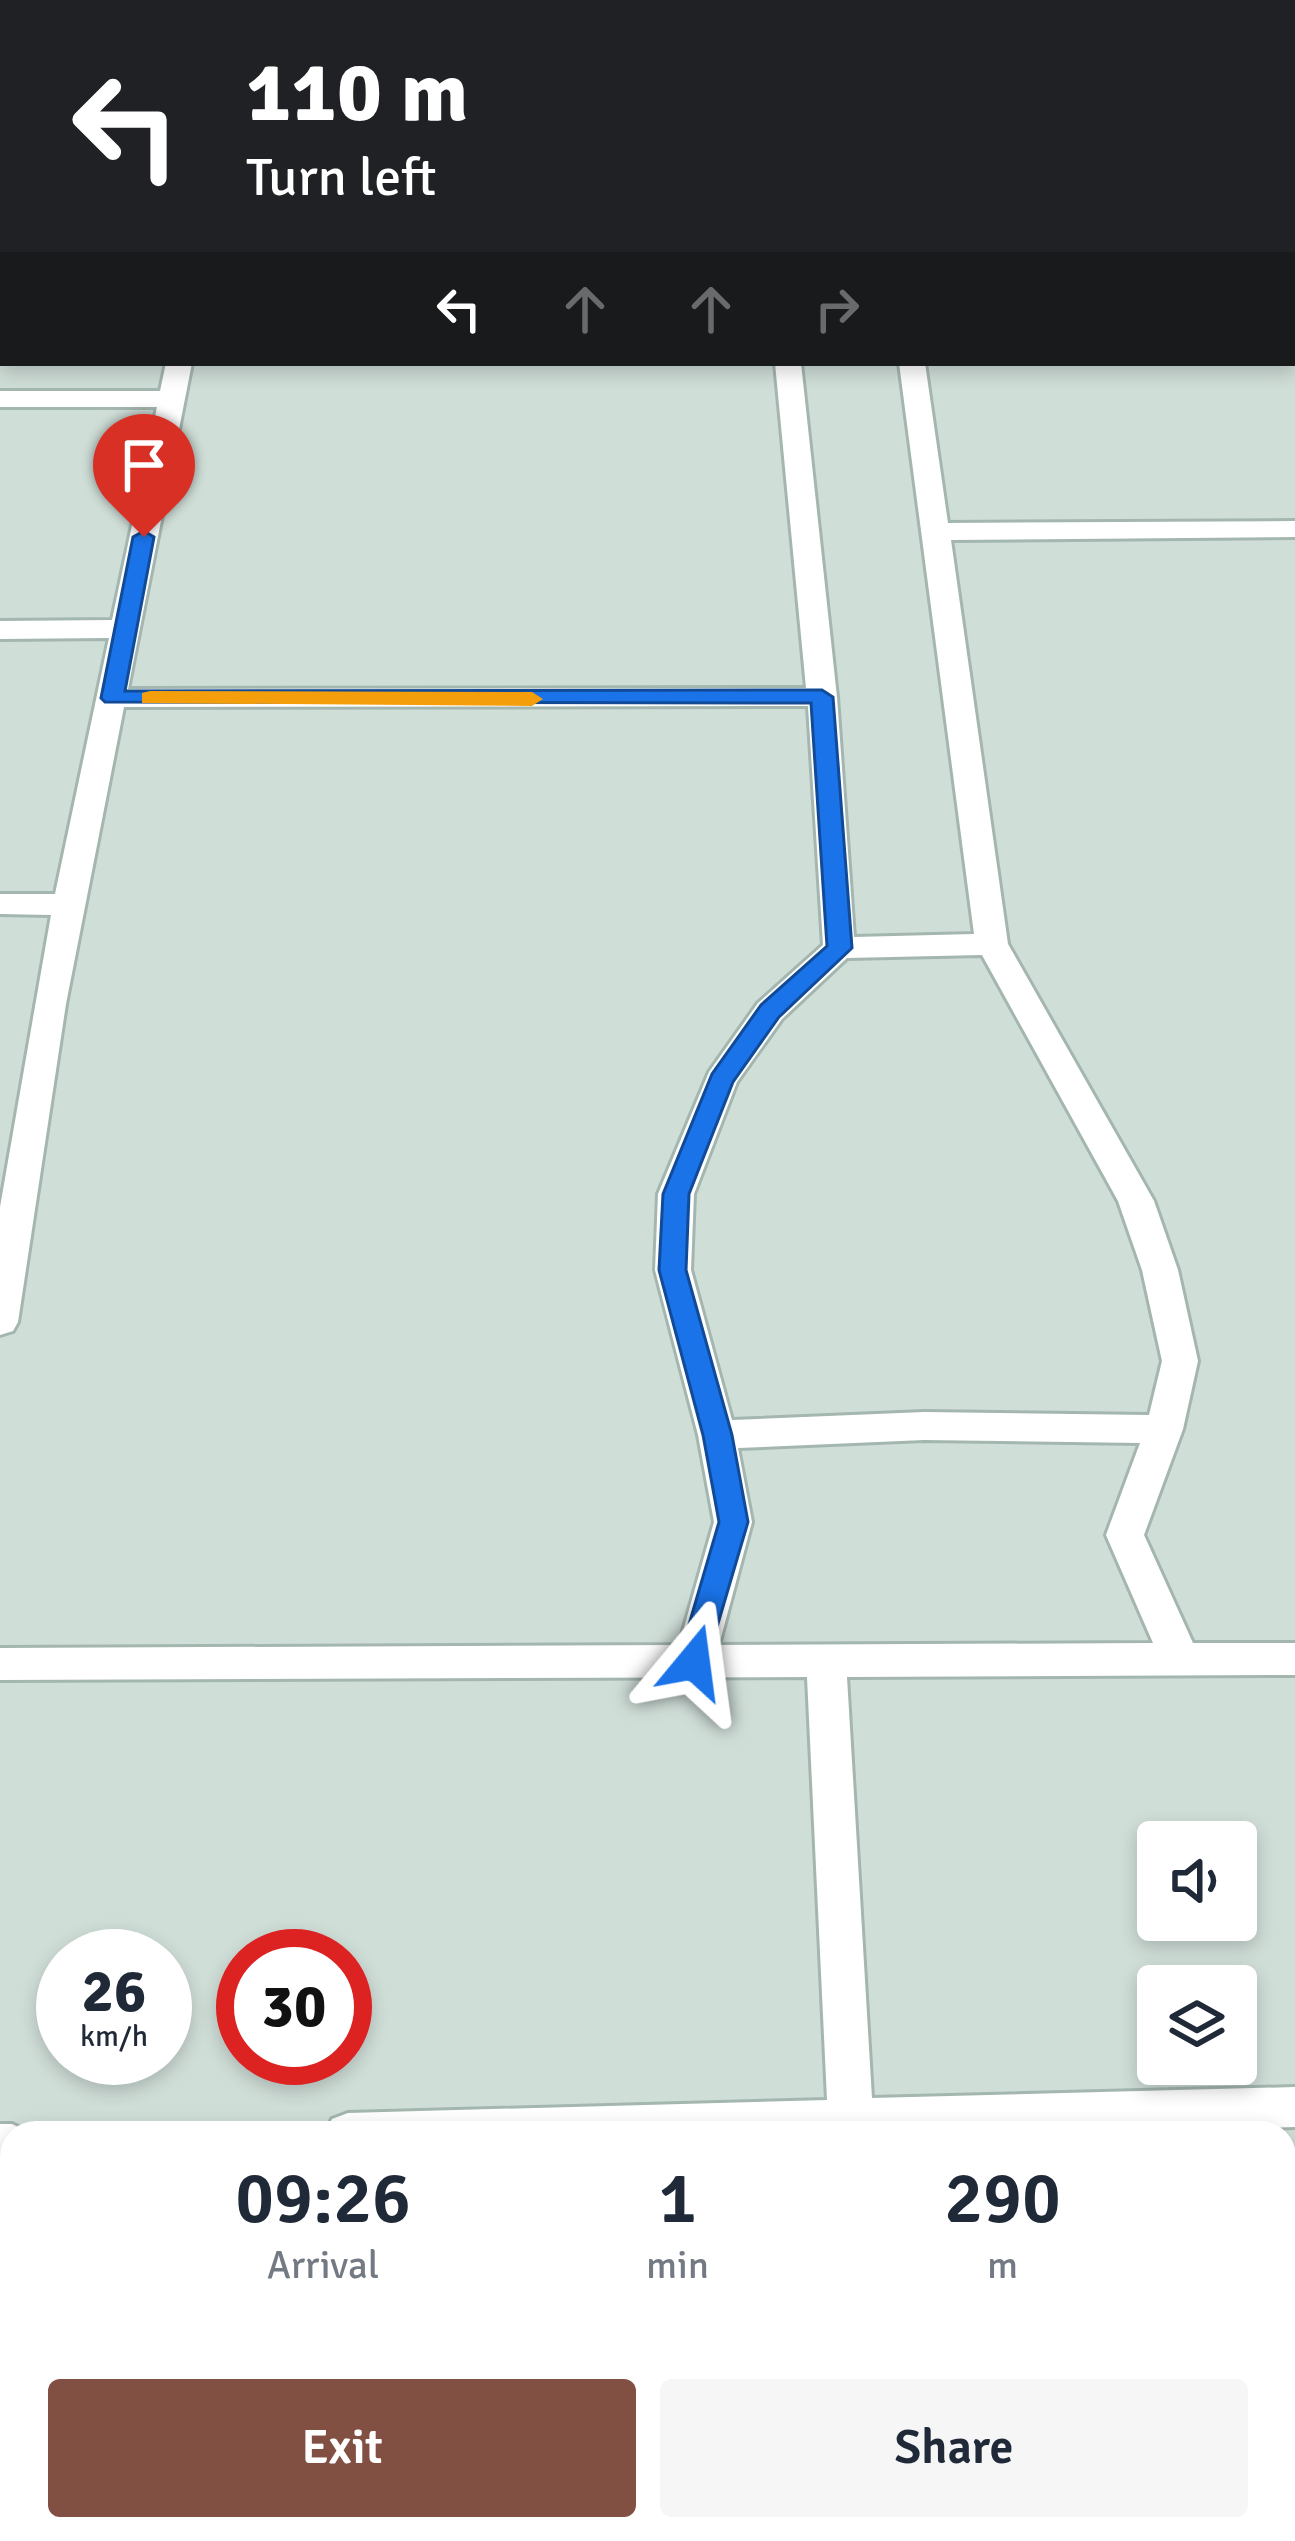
<!DOCTYPE html>
<style>
:root{--surface:#fff;--page:#f6f6f7;--text:#1f2937;--muted:#747a83;--accent:#824f43}
body{margin:0;font-family:Signika,sans-serif;background:var(--page);color:var(--text);height:100vh;display:flex;flex-direction:column;font-size:45px;white-space:nowrap}
*{box-sizing:border-box;margin:0}
p{font-size:39px;color:var(--muted)}
.icon{flex:none;width:66px;height:66px;fill:none;stroke:currentColor;stroke-width:2;stroke-linecap:round;stroke-linejoin:round}
.map{position:relative;flex:1;overflow:hidden}
.side{position:absolute;left:0px;top:2121px;width:1296px;height:420px;display:flex;flex-direction:column;background:var(--surface);border-radius:36px 36px 0 0;box-shadow:0 6px 18px #0003}
.side>*{flex:none}
.hud{position:absolute;left:0px;top:0px;width:1296px;height:366px;box-shadow:0 6px 18px #0003;background:#202124;color:#fff;overflow:hidden}
.controls{position:absolute;left:1137px;top:1821px;display:grid;gap:24px}
.controls a{display:grid;place-items:center;width:120px;height:120px;border-radius:12px;background:var(--surface);box-shadow:0 6px 18px #0003;font-size:60px}
.speed{position:absolute;left:36px;top:1929px;display:flex;gap:24px;font-size:60px;font-weight:700;text-align:center}
.speed>*{display:grid;place-content:center;width:156px;height:156px;border-radius:50%;background:var(--surface);box-shadow:0 6px 18px #0003;line-height:1}
.speed small{font-size:30px;font-weight:400}
.speed .limit{border:18px solid #d22;background:#fff;color:#111}
.pin{position:absolute;display:grid;place-items:center;width:102px;height:102px;color:#fff;margin:-123px -51px;border-radius:50% 50% 50% 0;rotate:-45deg;box-shadow:0 0 12px #0007}
.pin .icon{rotate:45deg}
.me{position:absolute;width:132px;margin:-66px;rotate:16deg;stroke-linejoin:round;filter:drop-shadow(0 0 9px #0008)}
.turn{display:flex;align-items:center;gap:42px;height:252px;padding:0 48px;font-size:54px}
.turn .icon{width:156px;height:156px;stroke-width:2.5}
.turn b{display:block;font-size:84px;line-height:102px}
.lanes{display:flex;align-items:center;height:114px;padding:0 48px;background:#0003;justify-content:center;gap:60px;direction:ltr}
.lanes .off{opacity:.35}
.eta{display:flex;justify-content:space-evenly;align-items:center;height:204px;text-align:center}
.eta b{font-size:72px;font-weight:600;line-height:84px}
.action{display:flex;gap:24px;margin-top:auto;padding:24px 48px}
.action a{flex:1;height:138px;border-radius:12px;background:var(--accent);color:#fff;font-size:48px;font-weight:600;line-height:138px;text-align:center}
.action a+a{background:var(--page);color:var(--text)}
.map>svg:first-child{display:block}
.built{fill:#d0ded8;fill-rule:evenodd}
.lines{fill:none;stroke-linecap:round;stroke-linejoin:round}
.minor-casing{stroke:#a4b6b0;stroke-width:6}
.highway-casing{stroke:#c1cac7;stroke-width:6}
.minor{fill:#fff;fill-rule:evenodd}
.highway{fill:#2a6f61;fill-rule:evenodd}
.wall{fill:#9dada7}
.building{fill:#b7c9c2;stroke:#808d88;stroke-width:3}
.route{fill:#1a73e8;stroke:#114b97;stroke-width:3}
.slow{fill:#f59e0b}
</style>
<div class="map">
<svg width="1295" height="2541" viewBox="0 0 1295 2541">
<rect width="100%" height="100%" fill="#e2eee9"/>
<path class="built" d="M0,193L3,363H1293L1295,222V2541H0ZM1158,1842H1236V1920H1158ZM63,1956H165V2058H63ZM243,1956H345V2058H243ZM1158,1986H1236V2064H1158ZM12,2133H1284V2529H12Z"/>
<g class="lines">
<defs>
<g id="minor">
<rect x="747" y="0" width="22" height="3"/>
<path d="M1293,12L1295,13V36L1293,35Z"/>
<rect x="0" y="219" width="3" height="14"/>
<path d="M166,363H192L128,689L806,688L775,363H801L837,697L854,937L974,934L899,363H925L948,523L1295,521V537L951,540L1008,944L1154,1201L1178,1270L1198,1361L1183,1429L1144,1535L1193,1643H1295V1675L847,1677L872,2098L1295,2087V2127L1082,2133H325L332,2119L348,2113L827,2100L807,1677L0,1680V1648L679,1645L714,1522L698,1435L655,1270L658,1194L709,1072L758,1003L823,945L808,706L124,707L66,1004L18,1322L13,1331L0,1335V1207L51,915L0,914V894H55L109,638L0,639V621L112,620L157,407H0V391H160ZM982,955L1118,1201L1142,1270L1162,1361L1149,1415L924,1412L732,1420L691,1270L694,1194L737,1082L782,1019L847,958ZM924,1440L1140,1443L1106,1535L1153,1643L719,1645L752,1522L738,1448Z"/>
<path d="M0,2124H12L30,2133H12V2164H0Z"/>
<path d="M847,2529H897L898,2541H848Z"/>
</g>
<g id="highway">
<rect x="0" y="113" width="3" height="14"/>
<rect x="1293" y="146" width="2" height="14"/>
<rect x="0" y="161" width="3" height="14"/>
<rect x="1293" y="184" width="2" height="14"/>
</g>
</defs>
<use href="#minor" class="minor-casing"/>
<use href="#highway" class="highway-casing"/>
<use href="#minor" class="minor"/>
<use href="#highway" class="highway"/>
</g>
<path class="wall" d="M0,0L3,3V70H0Z"/>
<g class="building">
<path d="M0,0H105L104,3H3V42H0Z"/>
<path d="M255,0H340L339,3H254Z"/>
<path d="M472,0H692L691,3H471Z"/>
<path d="M956,0H1024V3H955Z"/>
</g>
<path class="route" d="M144,531L154,537L125,691L822,690L833,697L852,948L779,1017L733,1082L689,1194L686,1270L732,1435L748,1522L704,1671H683L678,1662L719,1522L703,1435L659,1270L663,1194L712,1074L761,1005L827,946L811,703L105,702L101,698L133,537Z"/>
<path class="slow" d="M150,691L532,692L543,699L532,706L142,703V693Z"/>
</svg>
<div class="controls">
<a><svg class="icon" aria-label="sound" viewBox="0 0 24 24"><path d="M4 9h4l5-4v14l-5-4H4zM17 9q2 3 0 6"/></svg></a>
<a><svg class="icon" aria-label="layers" viewBox="0 0 24 24"><path d="M12 4l9 5-9 5-9-5zM3 14l9 5 9-5"/></svg></a>
</div>
<div class="speed"><div>26<small>km/h</small></div><div class="limit">30</div></div>
<div class="pin" style="left:144px;top:537px;background:#d93025"><svg class="icon" aria-label="arrive" viewBox="0 0 24 24"><path d="M6 21V4h12l-3 4 3 4H6"/></svg></div>
<svg class="me" style="left:694px;top:1662px" viewBox="-20 -20 40 40"><path d="M0-17L14 15 0 8-14 15z" fill="#1a73e8" stroke="#fff" stroke-width="4"/></svg>
<div class="hud">
<div class="turn"><svg class="icon" aria-label="left" viewBox="0 0 24 24"><path d="M17 20v-9H6M10 6l-5 5 5 5"/></svg><div><b>110 m</b>Turn left</div></div>
<div class="lanes"><svg class="icon" aria-label="left" viewBox="0 0 24 24"><path d="M17 20v-9H6M10 6l-5 5 5 5"/></svg><svg class="icon off" aria-label="ahead" viewBox="0 0 24 24"><path d="M12 20V5M6 11l6-6 6 6"/></svg><svg class="icon off" aria-label="ahead" viewBox="0 0 24 24"><path d="M12 20V5M6 11l6-6 6 6"/></svg><svg class="icon off" aria-label="right" viewBox="0 0 24 24"><path d="M7 20v-9h11M14 6l5 5-5 5"/></svg></div>
</div>
<section class="side">
<div class="eta">
<div><b>09:26</b><p>Arrival</p></div>
<div><b>1</b><p>min</p></div>
<div><b>290</b><p>m</p></div>
</div>
<div class="action"><a>Exit</a><a>Share</a></div>
</section>
</div>
